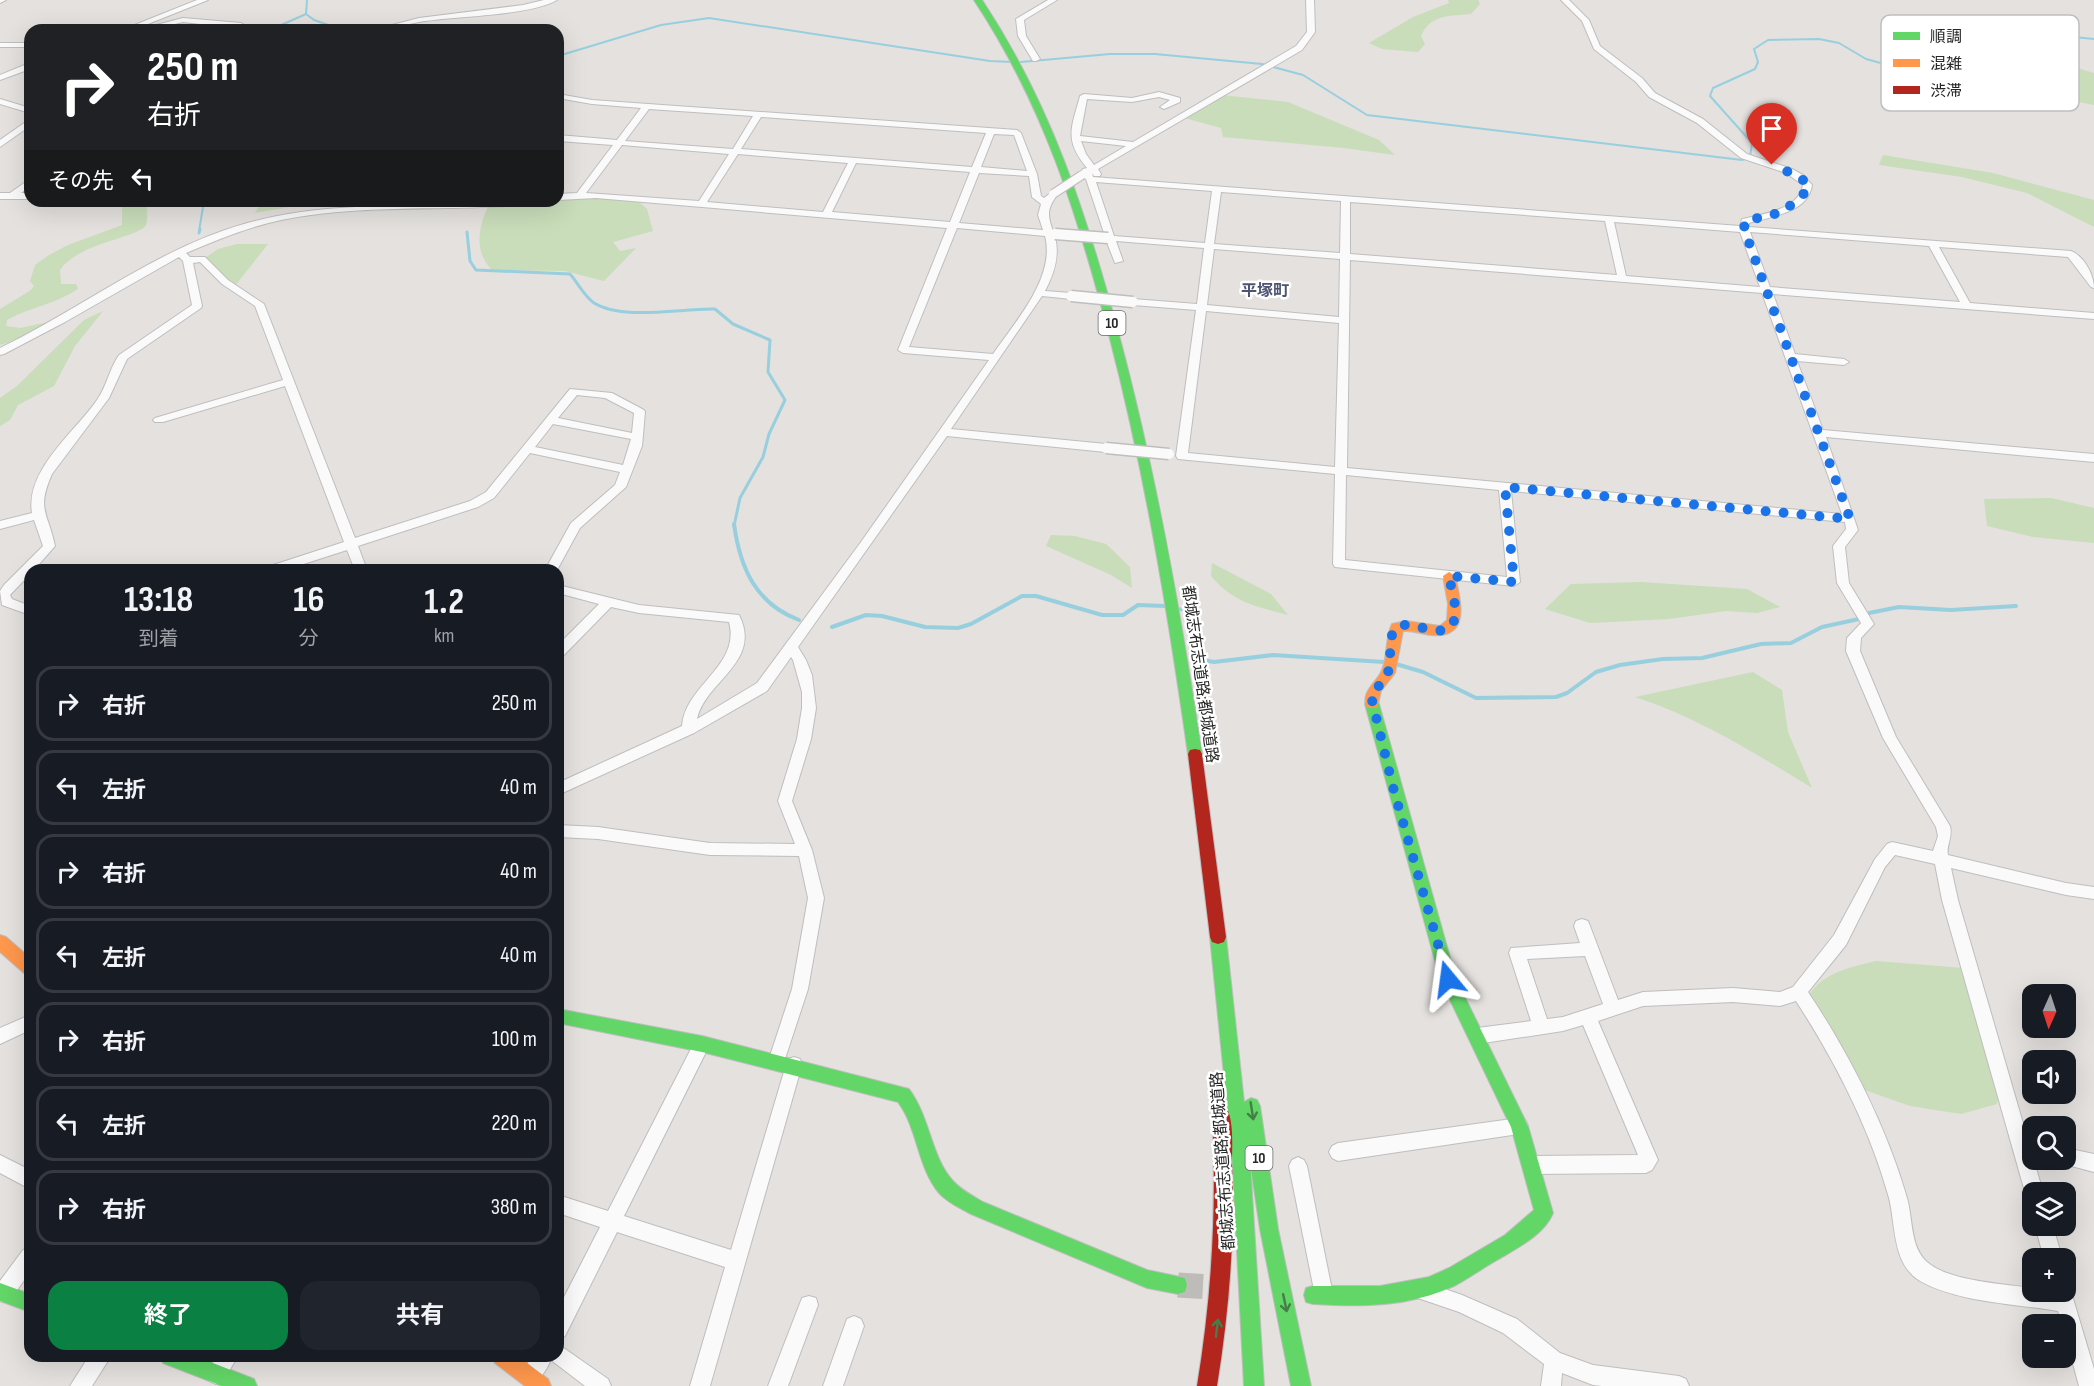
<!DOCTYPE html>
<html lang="ja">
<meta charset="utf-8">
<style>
:root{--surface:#171b24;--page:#20242c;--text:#f1f3f6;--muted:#9ea1a6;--line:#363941;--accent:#0b8043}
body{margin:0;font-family:"Sofia Sans Condensed","Noto Sans JP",sans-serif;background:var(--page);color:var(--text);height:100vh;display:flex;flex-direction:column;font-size:22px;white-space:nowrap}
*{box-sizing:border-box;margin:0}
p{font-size:20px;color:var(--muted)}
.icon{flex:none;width:33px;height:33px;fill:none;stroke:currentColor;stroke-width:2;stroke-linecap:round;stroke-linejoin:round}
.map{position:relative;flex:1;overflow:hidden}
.details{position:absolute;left:24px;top:564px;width:540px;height:798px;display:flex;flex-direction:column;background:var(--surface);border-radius:18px;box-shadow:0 6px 24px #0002}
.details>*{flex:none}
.banner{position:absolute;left:24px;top:24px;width:540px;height:183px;border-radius:18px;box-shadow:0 6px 24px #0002;background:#202124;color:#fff;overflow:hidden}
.needle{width:39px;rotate:183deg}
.controls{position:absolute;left:2022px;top:984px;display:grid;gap:12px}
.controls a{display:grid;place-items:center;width:54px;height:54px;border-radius:12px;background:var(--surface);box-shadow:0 6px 24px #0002;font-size:30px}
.pin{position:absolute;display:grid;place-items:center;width:51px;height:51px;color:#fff;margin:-62px -26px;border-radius:50% 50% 50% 0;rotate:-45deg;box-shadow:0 0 6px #0007}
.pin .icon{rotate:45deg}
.me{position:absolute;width:66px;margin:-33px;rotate:344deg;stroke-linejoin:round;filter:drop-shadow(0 0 4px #0008)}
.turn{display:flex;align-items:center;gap:21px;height:126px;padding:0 24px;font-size:27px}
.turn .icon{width:78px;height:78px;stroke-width:2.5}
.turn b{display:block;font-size:42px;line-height:51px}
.then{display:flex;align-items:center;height:57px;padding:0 24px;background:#0003;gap:12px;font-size:22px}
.eta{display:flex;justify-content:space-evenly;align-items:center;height:102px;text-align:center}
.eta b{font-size:36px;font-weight:700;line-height:42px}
.action{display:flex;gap:12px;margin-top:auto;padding:12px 24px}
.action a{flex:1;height:69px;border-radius:18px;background:var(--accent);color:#fff;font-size:24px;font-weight:700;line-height:69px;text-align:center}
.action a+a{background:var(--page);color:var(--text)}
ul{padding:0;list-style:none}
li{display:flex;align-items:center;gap:18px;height:75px;margin:0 12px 9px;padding:0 12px;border:3px solid var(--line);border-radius:18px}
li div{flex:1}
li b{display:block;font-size:22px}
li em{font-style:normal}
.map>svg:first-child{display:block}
.green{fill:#c9ddba}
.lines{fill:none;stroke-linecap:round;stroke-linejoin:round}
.stream-far2{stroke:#98cfdf;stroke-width:2}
.stream-far1{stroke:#98cfdf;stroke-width:3}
.stream{stroke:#98cfdf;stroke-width:4}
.secondary-tunnel{stroke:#bebcb9;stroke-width:25;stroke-dasharray:25 13;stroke-linecap:butt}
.street-casing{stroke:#bfbebf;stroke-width:2}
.fast-casing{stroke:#bfbebf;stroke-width:2}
.slow-casing{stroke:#bfbebf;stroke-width:2}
.jam-casing{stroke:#bfbebf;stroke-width:2}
.street{fill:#fbfafa;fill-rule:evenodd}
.fast{fill:#63d668;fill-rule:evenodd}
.slow{fill:#ff974d;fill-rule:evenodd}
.jam{fill:#b3261e;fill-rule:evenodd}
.street-bridge-far1-casing{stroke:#bfbebf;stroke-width:10;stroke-linecap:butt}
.street-bridge-casing{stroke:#bfbebf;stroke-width:13;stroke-linecap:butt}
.street-bridge-far1{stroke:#fbfafa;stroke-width:8}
.street-bridge{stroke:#fbfafa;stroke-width:10}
.oneway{stroke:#457e48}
.route{stroke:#1a73e8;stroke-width:10;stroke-dasharray:0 18}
.labels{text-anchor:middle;stroke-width:5;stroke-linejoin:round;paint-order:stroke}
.shield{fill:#fff;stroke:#686868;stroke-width:1.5}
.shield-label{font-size:15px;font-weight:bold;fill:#272727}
.far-quarter-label{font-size:16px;font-weight:bold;fill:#4d5572;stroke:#fff}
.street-label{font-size:16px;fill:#272727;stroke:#fff}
.key{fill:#fff;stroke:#bebebe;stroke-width:1.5}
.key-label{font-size:16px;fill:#272727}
</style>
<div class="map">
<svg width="2094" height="1386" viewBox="0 0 2094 1386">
<rect width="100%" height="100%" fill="#e4e1de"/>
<g class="green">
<path d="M1448,0H1478L1480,4L1471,14C1451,16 1430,14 1421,36L1425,44L1418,52L1382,49L1369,43L1413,17L1449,3Z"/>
<path d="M2057,62L2094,73V105L2038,94L2006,76L2007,66Z"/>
<path d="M1221,95L1288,102L1379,140L1395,155L1344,148L1223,137L1221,128L1181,117Z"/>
<path d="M1883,155L1993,173L2094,200V227L2027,193L1962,177L1879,165Z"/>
<path d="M576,197L637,200L647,209L653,231L613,242L620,251L636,248L604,281L565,271L492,270C474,252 478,228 488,207Z"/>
<path d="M122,201H146C147,208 148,218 146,225C139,238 79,242 60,270L61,284H76L78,289C56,304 30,307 7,320L6,326L21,328L57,320L27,337L0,345V309L31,290L34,286L30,281L35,265L49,255L68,245L122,225Z"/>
<path d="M262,201H323L255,213Z"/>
<path d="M237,244H268L235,286L205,258L218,249Z"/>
<path d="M103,311L75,346L54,386L18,405L10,420L0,426V398L17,386L84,320Z"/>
<path d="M2051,498L2094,508V543L2033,537L1987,526L1984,499Z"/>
<path d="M1051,535L1075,536L1106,544L1130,567L1132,588L1111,575L1046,546Z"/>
<path d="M1212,563L1271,594L1288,615C1255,606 1234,603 1211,576Z"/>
<path d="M1641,582L1747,589L1780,607L1757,613L1726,611L1669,619L1590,623L1545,609L1571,584Z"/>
<path d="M1753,672L1782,690L1788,732L1812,788C1756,754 1698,717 1635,697Z"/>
<path d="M1876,961L1964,968L1986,992L2004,1058L1997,1104L1961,1114L1910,1106L1859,1088L1809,995C1824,972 1851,967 1876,961Z"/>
</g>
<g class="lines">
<g class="stream-far2">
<path d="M306,14L314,20L343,30"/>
<path d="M306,14L307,0"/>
<path d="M270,30L306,14"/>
<path d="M558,56L661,25L709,18L990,61L1013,62"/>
<path d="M1021,62L1110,54H1155L1262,64L1303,75L1367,115L1742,160L1750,157L1752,143L1710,96L1713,88L1755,69L1758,62L1754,49L1768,40L1819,39L1839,43L1866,59L1888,65L1932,57L1963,39L2008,41L2053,35L2094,39"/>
<path d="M199,231L204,201"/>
</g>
<g class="stream-far1">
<path d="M467,232L470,261L476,270L570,274C578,283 584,296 594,303C623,321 681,308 715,309L733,324L770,340L768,372L785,400L769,434L763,457L740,498L734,526"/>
<path d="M199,233L200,229"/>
</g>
<g class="stream">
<path d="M734,524C740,568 756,604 799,620"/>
<path d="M1181,609L1192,615L1195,644L1203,660L1214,662L1273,655L1384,662"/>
<path d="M1869,613L1899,607L1951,610L2016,606"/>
<path d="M832,627L866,615L882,616L925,627L958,628L971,624L1022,596H1036L1102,615H1123L1138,605L1165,606"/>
<path d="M1396,664L1423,672L1476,698L1556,697L1567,693L1596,672L1620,665L1663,659L1702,658L1761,644L1791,643L1822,627L1859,619"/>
</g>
<path class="secondary-tunnel" d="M1178,1285L1230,1288"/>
<defs>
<g id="street">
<path d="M0,0H6L0,3Z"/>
<path d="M197,0H208L133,30H122Z"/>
<path d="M544,0H557C530,16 453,16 419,22C403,25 389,30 373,30L419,18L523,5Z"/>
<path d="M1048,0H1057L1024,20L1026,36L1040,59L1036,61H1033L1018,36L1016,19Z"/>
<path d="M1306,0H1314L1315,32L1302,50L1098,169L1101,174L1100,176H1094L1092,173L1093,177L1740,226L1742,219C1762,214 1799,210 1803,185L1786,173L1741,158L1697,123L1649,97L1636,82L1594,49L1582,21L1561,0H1569L1589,20L1600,46L1642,78L1655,93L1703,119L1747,154L1792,169L1803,175L1812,185C1808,213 1772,216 1749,223V227L2071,251C2084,256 2094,275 2094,288L2091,287L2068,257L1939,247L1970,303L2094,313V319L1773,294L1795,354L1844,359L1849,362L1844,365L1797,361L1823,430L2094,454V462L1826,437L1858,530L1845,547L1849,583L1874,624L1861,638L1860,651L1896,737L1950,826C1953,837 1946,845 1948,855L2066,883L2094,887V899L2066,895L1951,868L1958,900L2043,1192H2032V1200L2028,1198L2025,1192L1942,900L1935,864L1895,855L1885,867L1846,945L1808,992C1849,1053 1887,1128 1907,1198C1913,1219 1910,1247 1927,1262C1948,1281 2004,1284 2032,1288V1292H2066V1284L2069,1285L2094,1369V1386H2079L2066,1338V1324H2062L2058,1311C2016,1304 1957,1302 1920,1281C1892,1264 1896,1226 1889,1198C1870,1129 1835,1061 1796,1001L1780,1006L1733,1002L1643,1006L1598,1021L1658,1160L1652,1170L1646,1173L1532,1174L1526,1171L1523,1165L1526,1159L1532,1156L1638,1155L1583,1025L1563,1031L1477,1044L1471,1041L1469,1036L1471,1031L1477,1028L1531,1021L1509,953L1511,948L1580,943L1574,926L1576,921L1582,919L1588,921L1590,926L1618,1000L1643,992L1733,988L1780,992L1793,987L1834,935L1875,859L1887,844L1892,842L1933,851L1938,836L1936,827L1883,738L1846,651L1847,638L1861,623L1837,583L1833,546L1846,529L1845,522L1511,491L1520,582L1514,586L1335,567L1333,564L1335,474L1178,459L1176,456L1196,310L1133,305L1128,302L1133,299L1197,304L1204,248L1116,241L1123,261L1115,263L1106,240L1103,238L1105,236L1086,179L1078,175L1083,169L1087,168C1064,140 1071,129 1080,96L1084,94L1132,98L1159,92L1180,98V102L1164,109L1160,107L1170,100L1159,97L1132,102L1087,99L1080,136L1133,142L1296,46L1307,32ZM1081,141L1126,146L1094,165L1086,154ZM1096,182L1212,191L1205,243L1114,236ZM1221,192L1341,201L1340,253L1214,244ZM1350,202L1605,221L1617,275L1350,254ZM1614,222L1740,232L1760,287L1626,276ZM1750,232L1929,246L1960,302L1770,287ZM1214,249L1340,259L1339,317L1207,305ZM1350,260L1762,293L1842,514L1347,468ZM1206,311L1339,323L1335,467L1188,453ZM1346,475L1499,490L1507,577L1345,560ZM1585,956L1603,1004L1563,1017L1547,1019L1527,959Z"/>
<path d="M183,18L241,23L252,30L183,22L151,30H137Z"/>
<rect x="0" y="43" width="30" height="4"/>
<path d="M27,64H30V69L0,80V75Z"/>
<path d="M558,94L592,100L1017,130L1021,133L1037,174L1041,196L1044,198L1053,191L1058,194C1047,208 1047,215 1053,231L1060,234L1055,237C1060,256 1054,274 1045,291L1071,293L1076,296L1071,299L1042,296L951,429L1106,444L1112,448L1106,452L947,436L798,647L806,660L812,675L816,708L811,739L792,801L812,850L824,898L808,989L784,1062L782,1067L776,1070L770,1067L768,1062L792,989L808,898L799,856L710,855L598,839L558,837V825L598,827L710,843L795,844L778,801L797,739L802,708V692L793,660L791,657L767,691L694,733L558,795V783L682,726C685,685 741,666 729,622L639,613L611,607L563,656L558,658V645L599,604L558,593V585L639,605L739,615C763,662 705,681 697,719L757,683L861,542L989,360L903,353L898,350L947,228L596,198L558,200V194L577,193L613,145L558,141V135L617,140L641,108L592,104L558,98ZM649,109L753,116L733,149L625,141ZM761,117L986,133L972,167L741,149ZM994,134L1014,135L1027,171L981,167ZM622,145L729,154L699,201L586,193ZM738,154L848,163L823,212L707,202ZM856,163L970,172L950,222L832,212ZM979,173L1029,176L1032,197L1041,204L1038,215L1043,230L959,223ZM957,228L1045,236C1056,277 1015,322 993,354L909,347Z"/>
<path d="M0,99L30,108V113L0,104Z"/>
<path d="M30,119V126L0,147V140Z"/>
<path d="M30,179V186L21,193H30V199H0V193H10Z"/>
<path d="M507,201H541L536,204C452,212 364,203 281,220C248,227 217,240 186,253L190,257H205L228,280L264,304L355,538L470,501L486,492L570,389L612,393L644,410L645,412L642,446L626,487L580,528L557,570H545L571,523L615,485L620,472L530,453L494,498L478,507L358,546L367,570H355L347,550L285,570H265L267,567L344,542L285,386L163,422H155L153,420L155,418L283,380L255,306L222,284L200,262L193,263L202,306L201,308L127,359L109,398L52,474C36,510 48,512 55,546L34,570H30V574L10,595L12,599L30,606V615L2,605L0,591L4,585L43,546L34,520L0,529V521L32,513C25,470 75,432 97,400C107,386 109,369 119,355L192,305L183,261L179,257L65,322L4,354L0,355V348C81,309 156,249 244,224C330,199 419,209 507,201ZM577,395L605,398L634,413L632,433L558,418ZM553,424L631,439L623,465L535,447Z"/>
<path d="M30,1015V1030L0,1044V1028Z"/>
<path d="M702,1036L708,1039L710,1044L624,1216L731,1250L786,1065L788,1059L794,1057L800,1059L802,1065L710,1386H690L725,1267L617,1232L565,1336L558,1339V1309L600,1227L558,1213V1195L608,1211L696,1039Z"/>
<path d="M1519,1118L1525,1120L1528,1126L1525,1132L1519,1134L1338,1161L1332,1158L1329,1152L1332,1146L1338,1143Z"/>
<path d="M2066,1148L2094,1154V1172L2060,1163L2058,1160H2066Z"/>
<path d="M0,1155L30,1170V1189L0,1173Z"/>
<path d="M1298,1157L1304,1160L1307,1166L1333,1295L1331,1302L1324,1304L1317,1302L1315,1295L1289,1166L1292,1160Z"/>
<path d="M2035,1226H2053L2062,1258H2044Z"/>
<path d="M30,1248V1272L10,1300L3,1302L0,1301V1281L23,1250Z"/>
<path d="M1419,1280L1462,1295L1517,1319L1560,1353L1593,1365L1679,1376L1686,1379L1689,1386H1602L1593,1385L1562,1373L1561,1386H1541L1544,1364L1503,1333L1459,1312L1412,1296L1410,1289L1412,1282Z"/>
<path d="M809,1296L816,1298L818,1305L788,1386H768L802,1298Z"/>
<path d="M854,1316L861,1319L864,1326L843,1386H823L847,1319Z"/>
<path d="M558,1344L608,1379L611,1386H585L551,1360C545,1372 538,1386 523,1384L520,1377L532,1356H558Z"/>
<path d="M89,1356H111L92,1386H70Z"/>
<path d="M217,1356H238L223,1381L216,1384L209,1381L206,1374Z"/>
</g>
<g id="fast">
<path d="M974,0H982C1052,106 1086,213 1119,335C1156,473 1181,613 1202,754L1200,758H1190L1188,754C1168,613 1145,473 1109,335C1077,213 1044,106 974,0Z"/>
<path d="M1372,699L1377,700L1379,704L1456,979L1528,1126L1553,1213C1544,1235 1517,1248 1497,1260C1483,1268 1469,1278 1454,1286C1409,1307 1361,1307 1313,1304L1306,1302L1304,1295L1306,1288L1313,1286H1380L1429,1277L1449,1268L1505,1235L1534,1210L1511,1127L1440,979L1365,704L1367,700Z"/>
<path d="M1218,930L1224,932L1226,937L1244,1102L1251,1098L1257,1100L1260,1106L1278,1229L1311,1386H1291L1260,1229L1250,1161L1264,1386H1244L1232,1154L1210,937L1212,932Z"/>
<path d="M558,1009L702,1036L909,1089C930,1117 931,1157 953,1181C961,1190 973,1196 983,1202L1147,1270L1185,1278L1187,1285L1185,1292L1178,1294L1147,1288L971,1214C960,1208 947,1202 939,1193C917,1166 918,1129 898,1102L702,1052L558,1023Z"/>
<path d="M0,1283L30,1294V1312L0,1301Z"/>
<path d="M160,1356H195L254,1379L257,1386H222L163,1363Z"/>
</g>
<g id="slow">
<path d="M1449,572L1455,576C1461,601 1471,639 1431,635C1421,634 1413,630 1403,631L1395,673L1381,691L1377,708H1367C1360,691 1377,683 1382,670C1388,656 1385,638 1392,624L1406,621L1440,626L1447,620L1448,604L1443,576Z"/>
<path d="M0,935L6,937L30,958V975L24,973L0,952Z"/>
<path d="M492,1356H518L548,1379L551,1386H525L495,1363Z"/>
</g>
<g id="jam">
<path d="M1195,749L1200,750L1202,754L1226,937L1224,942L1218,944L1212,942L1210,937L1188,754L1190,750Z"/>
<path d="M1221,1106L1227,1108C1234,1124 1232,1146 1232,1163C1235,1238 1229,1312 1217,1386H1197C1212,1295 1217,1206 1212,1114L1215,1108Z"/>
</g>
</defs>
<use href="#street" class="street-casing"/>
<use href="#fast" class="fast-casing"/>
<use href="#slow" class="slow-casing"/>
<use href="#jam" class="jam-casing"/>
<use href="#street" class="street"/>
<use href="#fast" class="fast"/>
<use href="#slow" class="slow"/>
<use href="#jam" class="jam"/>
<defs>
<path id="street-bridge-far1" d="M1053,194L1082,175"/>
<g id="street-bridge">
<path d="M1055,234L1108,238"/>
<path d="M1071,296L1133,302"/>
<path d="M1106,448L1169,454"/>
</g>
</defs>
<use href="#street-bridge-far1" class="street-bridge-far1-casing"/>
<use href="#street-bridge" class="street-bridge-casing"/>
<use href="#street-bridge-far1" class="street-bridge-far1"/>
<use href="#street-bridge" class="street-bridge"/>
</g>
<defs><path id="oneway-shaft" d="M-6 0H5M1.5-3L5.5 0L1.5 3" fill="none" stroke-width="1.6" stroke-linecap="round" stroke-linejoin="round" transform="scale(1.5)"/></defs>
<g class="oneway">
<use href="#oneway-shaft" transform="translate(1252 1111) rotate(81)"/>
<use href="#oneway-shaft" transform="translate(1285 1303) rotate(78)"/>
<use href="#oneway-shaft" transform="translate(1217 1328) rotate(-83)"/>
</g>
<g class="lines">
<path class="route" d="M1448,979L1394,791L1371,696L1388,674L1392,635L1397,627C1412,617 1454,649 1455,613C1456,602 1451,588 1449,576L1514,582L1505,487L1850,519L1744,229L1745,221L1783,212L1808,190V185L1800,177L1772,165"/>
</g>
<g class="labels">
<g class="shield">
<rect x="1098.5" y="311" width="27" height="24" rx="4.5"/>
<rect x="1245.5" y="1146" width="27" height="24" rx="4.5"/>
</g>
<g class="shield-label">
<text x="1112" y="328">10</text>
<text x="1259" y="1163">10</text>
</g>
<g class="far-quarter-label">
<text x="1265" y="296">平塚町</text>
</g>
<g class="street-label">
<text transform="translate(1201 674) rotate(82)" y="6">都城志布志道路;都城道路</text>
<text transform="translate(1222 1161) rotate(-94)" y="6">都城志布志道路;都城道路</text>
</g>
</g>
<rect x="1881" y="15" width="198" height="96" rx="9" class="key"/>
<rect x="1893" y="32" width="27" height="8" fill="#63d668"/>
<rect x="1893" y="59" width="27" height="8" fill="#ff974d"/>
<rect x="1893" y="86" width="27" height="8" fill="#b3261e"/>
<g class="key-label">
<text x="1930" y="42">順調</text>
<text x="1930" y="69">混雑</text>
<text x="1930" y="96">渋滞</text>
</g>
</svg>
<div class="controls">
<a><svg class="needle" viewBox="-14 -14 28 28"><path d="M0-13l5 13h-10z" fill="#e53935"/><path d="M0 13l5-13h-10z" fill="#9ea1a6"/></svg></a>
<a><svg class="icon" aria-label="sound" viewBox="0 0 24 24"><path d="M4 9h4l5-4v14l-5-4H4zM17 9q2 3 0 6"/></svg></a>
<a><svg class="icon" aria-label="search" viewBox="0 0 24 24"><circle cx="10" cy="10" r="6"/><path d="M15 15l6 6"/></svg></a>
<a><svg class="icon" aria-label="layers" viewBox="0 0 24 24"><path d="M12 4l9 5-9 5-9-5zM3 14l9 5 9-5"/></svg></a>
<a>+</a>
<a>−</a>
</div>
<div class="pin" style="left:1772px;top:165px;background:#d93025"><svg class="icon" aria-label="arrive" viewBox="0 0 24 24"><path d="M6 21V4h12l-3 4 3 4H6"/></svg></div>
<svg class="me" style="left:1448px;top:979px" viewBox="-20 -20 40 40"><path d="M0-17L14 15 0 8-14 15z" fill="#1a73e8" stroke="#fff" stroke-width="4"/></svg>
<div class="banner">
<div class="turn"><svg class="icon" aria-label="right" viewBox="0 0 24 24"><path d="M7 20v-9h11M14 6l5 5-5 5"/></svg><div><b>250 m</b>右折</div></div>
<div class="then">その先<svg class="icon" aria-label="left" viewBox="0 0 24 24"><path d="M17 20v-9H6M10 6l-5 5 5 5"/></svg></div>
</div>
<section class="details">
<div class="eta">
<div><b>13:18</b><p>到着</p></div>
<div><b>16</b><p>分</p></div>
<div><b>1.2</b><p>km</p></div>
</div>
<ul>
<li><svg class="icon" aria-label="right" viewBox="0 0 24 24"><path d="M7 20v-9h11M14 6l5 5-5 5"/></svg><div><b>右折</b></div><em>250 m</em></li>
<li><svg class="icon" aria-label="left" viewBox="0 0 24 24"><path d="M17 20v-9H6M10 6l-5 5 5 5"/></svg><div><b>左折</b></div><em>40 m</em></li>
<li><svg class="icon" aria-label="right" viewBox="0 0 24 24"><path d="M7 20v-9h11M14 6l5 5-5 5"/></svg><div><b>右折</b></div><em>40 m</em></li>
<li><svg class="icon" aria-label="left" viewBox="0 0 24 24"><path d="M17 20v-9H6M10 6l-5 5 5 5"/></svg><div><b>左折</b></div><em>40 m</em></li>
<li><svg class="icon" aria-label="right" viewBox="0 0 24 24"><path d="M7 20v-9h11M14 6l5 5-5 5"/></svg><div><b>右折</b></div><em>100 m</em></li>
<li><svg class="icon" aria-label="left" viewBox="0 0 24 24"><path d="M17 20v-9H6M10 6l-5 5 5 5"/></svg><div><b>左折</b></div><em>220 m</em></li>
<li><svg class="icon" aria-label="right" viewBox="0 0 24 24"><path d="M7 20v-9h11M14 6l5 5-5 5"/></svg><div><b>右折</b></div><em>380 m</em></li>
</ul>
<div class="action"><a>終了</a><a>共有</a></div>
</section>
</div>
